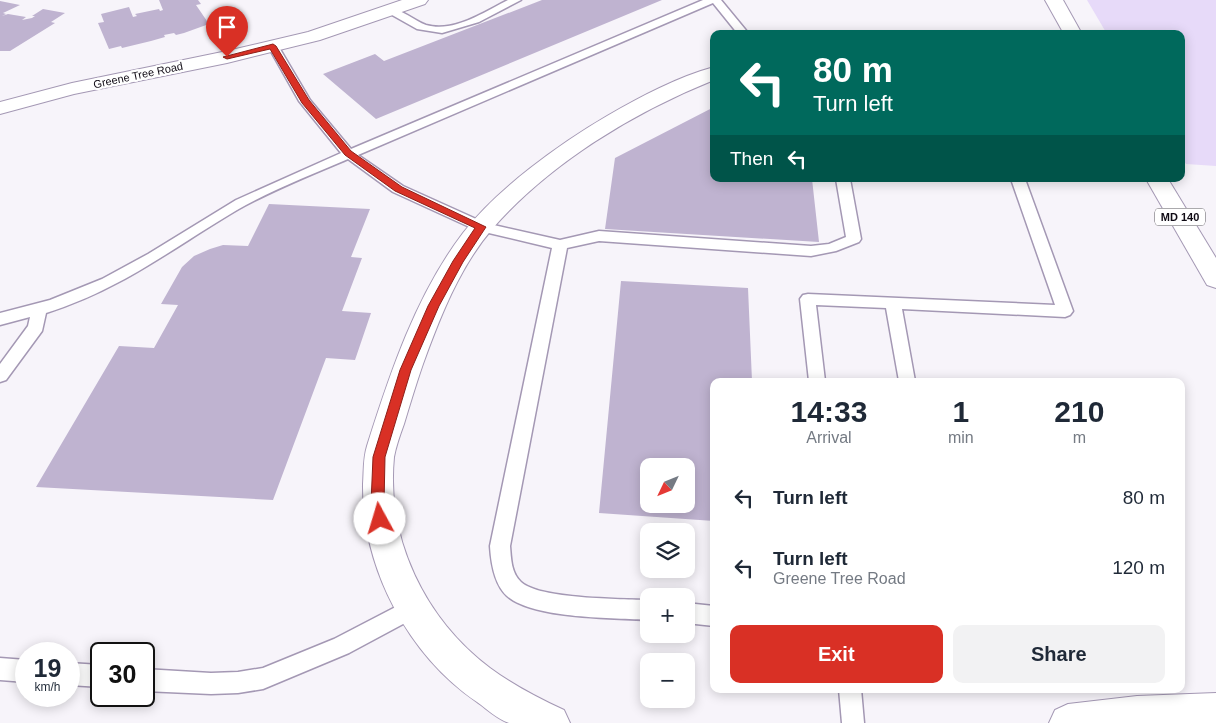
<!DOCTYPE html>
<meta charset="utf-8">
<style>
:root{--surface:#fff;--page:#f2f2f3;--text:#1f2937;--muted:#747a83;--accent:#d93025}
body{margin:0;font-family:Arial,sans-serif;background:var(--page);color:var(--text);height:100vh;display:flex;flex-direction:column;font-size:19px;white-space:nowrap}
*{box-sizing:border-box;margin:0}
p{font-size:16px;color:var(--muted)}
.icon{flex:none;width:28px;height:28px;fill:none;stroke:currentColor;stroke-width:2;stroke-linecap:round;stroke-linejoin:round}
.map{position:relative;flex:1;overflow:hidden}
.side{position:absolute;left:710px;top:378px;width:475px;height:315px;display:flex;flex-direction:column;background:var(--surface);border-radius:10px;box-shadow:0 2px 12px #0003}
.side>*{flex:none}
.hud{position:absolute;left:710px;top:30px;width:475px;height:152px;border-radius:10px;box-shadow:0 2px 12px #0003;background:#00695c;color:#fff;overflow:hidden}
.needle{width:32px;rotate:227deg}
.fabs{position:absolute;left:640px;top:458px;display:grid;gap:10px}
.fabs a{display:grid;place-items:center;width:55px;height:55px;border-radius:10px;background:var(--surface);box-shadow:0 2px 12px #0003;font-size:25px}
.speed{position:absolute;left:15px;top:642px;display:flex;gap:10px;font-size:25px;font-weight:700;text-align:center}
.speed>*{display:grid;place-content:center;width:65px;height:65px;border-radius:50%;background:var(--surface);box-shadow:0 2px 12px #0003;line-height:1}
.speed small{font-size:12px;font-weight:400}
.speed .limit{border:2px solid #111;border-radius:8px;background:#fff;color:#111}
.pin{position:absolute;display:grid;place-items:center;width:42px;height:42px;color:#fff;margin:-51px -21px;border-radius:50% 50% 50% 0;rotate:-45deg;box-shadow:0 0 5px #0007}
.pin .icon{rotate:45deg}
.me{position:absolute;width:55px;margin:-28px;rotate:354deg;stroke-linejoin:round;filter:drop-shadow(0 0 4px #0008)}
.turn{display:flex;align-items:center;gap:18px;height:105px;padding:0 20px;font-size:22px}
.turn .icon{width:65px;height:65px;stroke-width:2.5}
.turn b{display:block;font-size:35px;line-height:42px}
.then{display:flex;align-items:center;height:48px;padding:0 20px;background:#0003;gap:10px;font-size:19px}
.eta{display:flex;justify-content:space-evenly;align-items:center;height:85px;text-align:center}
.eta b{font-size:30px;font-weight:800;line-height:35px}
.action{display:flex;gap:10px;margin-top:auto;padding:10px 20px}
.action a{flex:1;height:58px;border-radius:10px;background:var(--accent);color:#fff;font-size:20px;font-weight:800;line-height:58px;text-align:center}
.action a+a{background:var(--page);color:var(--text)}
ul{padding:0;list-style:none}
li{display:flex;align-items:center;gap:15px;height:70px;padding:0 20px}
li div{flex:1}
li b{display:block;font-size:19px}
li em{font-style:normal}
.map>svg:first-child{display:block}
.green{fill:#e7daf9}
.building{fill:#bfb3d0;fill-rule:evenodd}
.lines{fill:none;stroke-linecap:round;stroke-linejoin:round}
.lane-casing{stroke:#a498b4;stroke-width:3}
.street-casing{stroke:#a498b4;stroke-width:2}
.secondary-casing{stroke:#a498b4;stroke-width:2}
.primary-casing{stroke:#a498b4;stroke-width:2}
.lane{fill:#fff;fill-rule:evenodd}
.street{fill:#fff;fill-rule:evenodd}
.secondary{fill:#fff;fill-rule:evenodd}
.primary{fill:#fff;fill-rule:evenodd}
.route{fill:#d93025;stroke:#8d1f18}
.labels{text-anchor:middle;stroke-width:4.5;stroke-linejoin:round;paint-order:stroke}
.far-street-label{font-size:11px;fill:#0f0a14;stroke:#fff}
.shield{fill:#fff;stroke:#57545a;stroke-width:1}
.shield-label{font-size:11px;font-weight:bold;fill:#0f0a14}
</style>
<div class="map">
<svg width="1216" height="723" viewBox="0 0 1216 723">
<rect width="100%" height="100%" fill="#f7f4fa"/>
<path class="green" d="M1087,0H1216V166L1186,164L1181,157V34H1107Z"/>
<g class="building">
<path d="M159,0H198L201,4L196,5L209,24L184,33L176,35L174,33L164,35L165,37L151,41L122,48L121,46L109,49L98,23L104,22L101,14L129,7L133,17L137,16L135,14L159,9L160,11L163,10Z"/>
<path d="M542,0H662L376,119L323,74L375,54L384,61Z"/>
<path d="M0,1L20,5L3,13L6,14L2,16L8,14L26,17L22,20L32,18L35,16H32L43,9L65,13L51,22L55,23L10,51H0Z"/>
<path d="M714,107V179H812L819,242L605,229L615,158Z"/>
<path d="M269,204L370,209L351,257L362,258L342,311L371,313L355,360L326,358L273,500L36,487L119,346L154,348L178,305L161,304L182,267L194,256L210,249L223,245L248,246Z"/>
<path d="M621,281L748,288L752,381H714V521L599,513ZM649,466H686V504H649Z"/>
</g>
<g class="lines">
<defs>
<g id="lane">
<path d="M508,0H521L479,22L442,33L417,29L385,11L386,9C398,6 414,21 426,25C454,33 484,12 508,0Z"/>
<path d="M703,0H721L749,34H738L713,3L358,155L403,186L485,223L560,240L599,231L811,246L829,244L846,237L836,179H850L861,239L859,242L836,251L811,256L599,241L567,248L510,546C511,558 511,573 521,582C539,599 622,599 649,600V620C614,618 533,619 507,596C494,584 491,562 490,546L552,248L476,230L393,192L348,159C311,175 272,190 237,210C171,249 122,289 46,313L42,331L6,380L0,382V364L28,326L30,317L0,325V313L50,300L102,279L148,254L236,200L341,153L299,101L268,46L269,44H277L310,100L351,149Z"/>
<path d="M1011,179H1025L1073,311L1070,315L1065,317L902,309L915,381H899L886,308L816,305L825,381H809L800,299L803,295L808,294L1055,305Z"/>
<path d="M411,599L418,602L421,609L418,616L349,653L263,689L238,693L211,694L144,691V669L211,673L238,672L263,668L334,639Z"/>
<path d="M686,603L714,606V626L686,623Z"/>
<path d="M0,658L26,660V682L0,680Z"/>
<path d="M69,663L101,665V687L69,685Z"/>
<path d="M839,689H861L864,723H842Z"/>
</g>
<g id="street">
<path d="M714,67V80C634,112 550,163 493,228C460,266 440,317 423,364C416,384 410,404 404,424C400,435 396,446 394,457C386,539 425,619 490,668C513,685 538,698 564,710L570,723C555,723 522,723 509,723C497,719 487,709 477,702C408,655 362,568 363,484C364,471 363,459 367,446C390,373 416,295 463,233C497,189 559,144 607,116C640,97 677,77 714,67Z"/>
<path d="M1216,693V723H1049L1055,710L1068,704L1137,696Z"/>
</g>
<path id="secondary" d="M402,0H428L425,4L320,40L227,63L74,94L0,114V102L72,83L227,51L308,32Z"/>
<g id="primary">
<path d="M1045,0H1063L1082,34H1064Z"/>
<path d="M1146,179H1168L1216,258V288L1207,285Z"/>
</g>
</defs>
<use href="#lane" class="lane-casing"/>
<use href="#street" class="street-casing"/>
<use href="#secondary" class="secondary-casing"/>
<use href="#primary" class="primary-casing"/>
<use href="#lane" class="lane"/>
<use href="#street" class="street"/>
<use href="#secondary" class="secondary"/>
<use href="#primary" class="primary"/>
</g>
<path class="route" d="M273,44L276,46L309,100L351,151L402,187L486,227L463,262L439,306L411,370L385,457L384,504L387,519L385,523L380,525L376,523L371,504L373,457L400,370L428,306L453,261L475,228L395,191L345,155L302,103L270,49L227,59L223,57Z"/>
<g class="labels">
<g class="far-street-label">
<text transform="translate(138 75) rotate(-12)" y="4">Greene Tree Road</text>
</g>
<rect class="shield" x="1155" y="208.5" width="50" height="17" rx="4"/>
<g class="shield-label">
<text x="1180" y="221">MD 140</text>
</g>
</g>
</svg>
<div class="fabs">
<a><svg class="needle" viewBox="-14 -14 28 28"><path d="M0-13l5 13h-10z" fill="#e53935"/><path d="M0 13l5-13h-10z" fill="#747a83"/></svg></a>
<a><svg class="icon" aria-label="layers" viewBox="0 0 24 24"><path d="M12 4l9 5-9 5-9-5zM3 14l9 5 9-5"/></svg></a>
<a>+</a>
<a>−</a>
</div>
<div class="speed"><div>19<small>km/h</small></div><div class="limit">30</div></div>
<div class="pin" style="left:227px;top:57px;background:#d93025"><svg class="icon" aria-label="arrive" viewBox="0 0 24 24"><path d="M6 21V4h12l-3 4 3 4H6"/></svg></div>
<svg class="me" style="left:380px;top:519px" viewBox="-20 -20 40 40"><circle r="19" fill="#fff"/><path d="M0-13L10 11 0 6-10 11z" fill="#d93025"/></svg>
<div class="hud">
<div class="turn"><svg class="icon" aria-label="left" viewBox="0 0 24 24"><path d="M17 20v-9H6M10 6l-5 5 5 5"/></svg><div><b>80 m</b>Turn left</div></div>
<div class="then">Then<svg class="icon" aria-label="left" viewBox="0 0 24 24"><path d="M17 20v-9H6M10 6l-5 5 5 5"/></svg></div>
</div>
<section class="side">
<div class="eta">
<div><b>14:33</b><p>Arrival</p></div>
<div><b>1</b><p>min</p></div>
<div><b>210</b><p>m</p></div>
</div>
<ul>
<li><svg class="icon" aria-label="left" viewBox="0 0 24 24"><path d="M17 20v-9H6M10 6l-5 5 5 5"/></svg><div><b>Turn left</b></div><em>80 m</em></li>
<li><svg class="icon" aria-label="left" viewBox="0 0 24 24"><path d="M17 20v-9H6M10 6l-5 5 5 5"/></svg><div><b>Turn left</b><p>Greene Tree Road</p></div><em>120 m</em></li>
</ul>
<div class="action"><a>Exit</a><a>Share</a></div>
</section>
</div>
